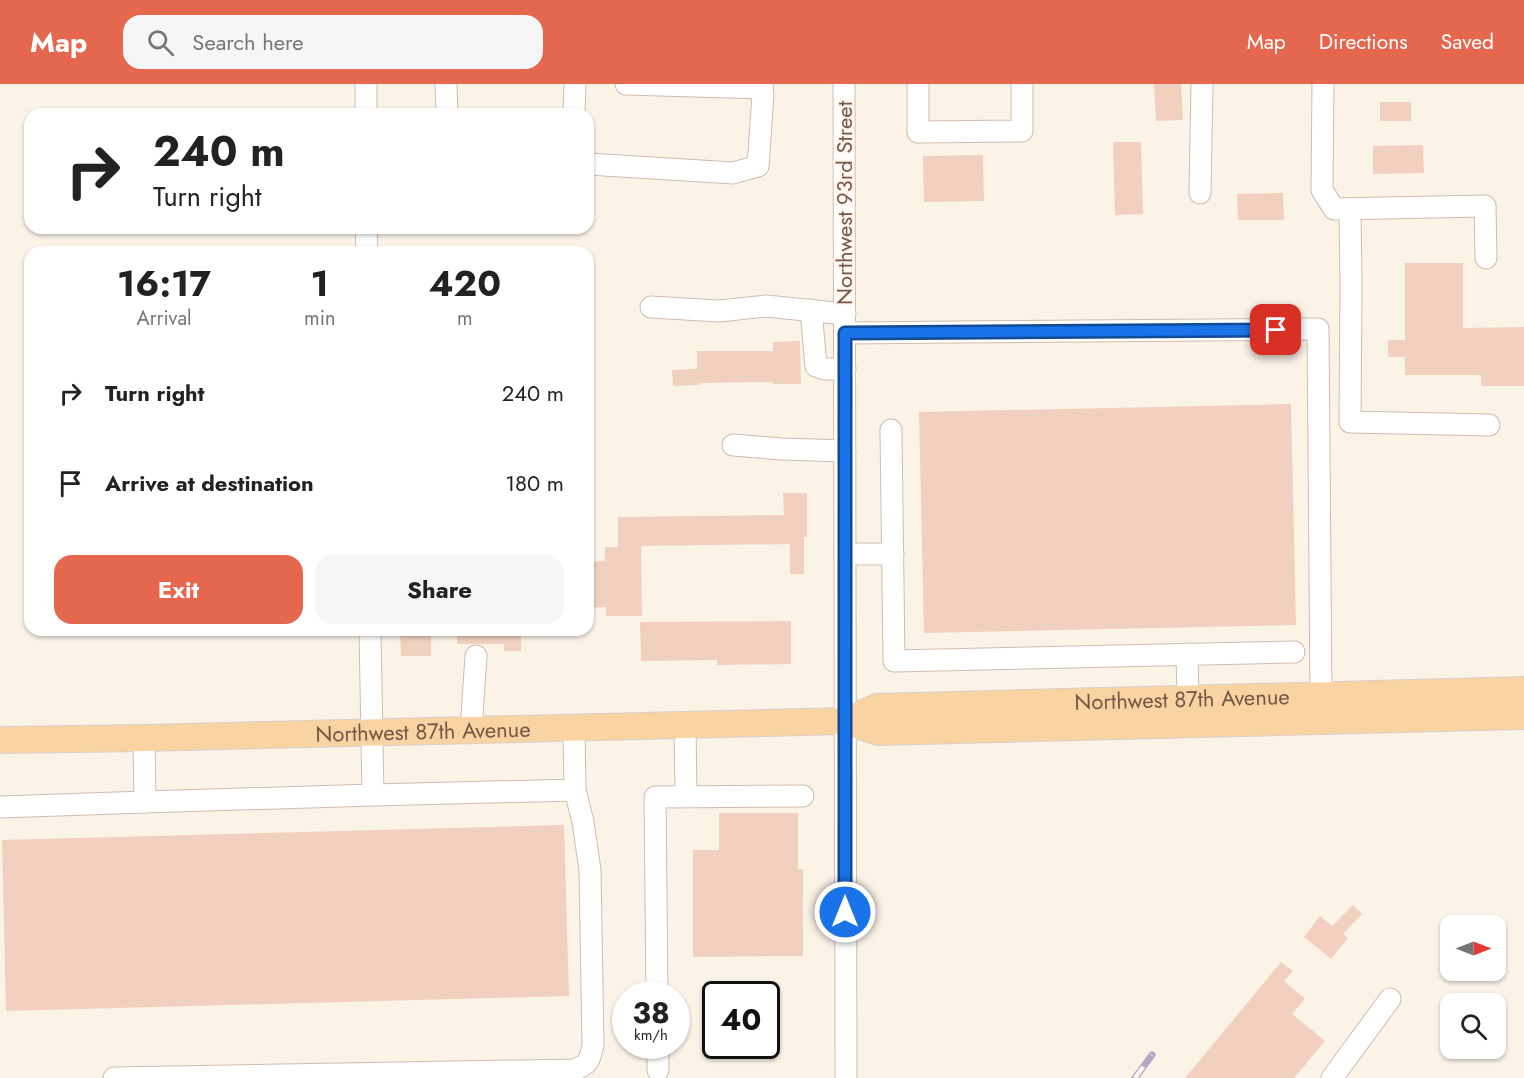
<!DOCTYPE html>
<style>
:root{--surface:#fff;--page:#f6f6f6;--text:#222;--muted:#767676;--accent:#e4674e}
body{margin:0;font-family:Jost,sans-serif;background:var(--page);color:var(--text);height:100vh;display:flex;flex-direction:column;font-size:22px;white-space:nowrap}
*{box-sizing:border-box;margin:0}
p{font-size:20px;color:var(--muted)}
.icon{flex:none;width:33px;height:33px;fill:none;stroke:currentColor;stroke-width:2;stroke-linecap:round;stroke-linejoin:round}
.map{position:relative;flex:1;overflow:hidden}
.details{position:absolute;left:24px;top:162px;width:570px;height:390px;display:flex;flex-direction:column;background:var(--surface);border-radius:18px;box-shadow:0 2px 4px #0004}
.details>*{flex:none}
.hud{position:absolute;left:24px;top:24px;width:570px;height:126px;border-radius:18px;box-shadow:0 2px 4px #0004;background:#fff;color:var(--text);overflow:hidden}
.needle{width:39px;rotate:90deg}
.tools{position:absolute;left:1440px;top:831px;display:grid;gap:12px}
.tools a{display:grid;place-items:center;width:66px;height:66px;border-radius:12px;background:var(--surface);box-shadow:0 2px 4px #0004;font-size:30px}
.speed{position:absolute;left:612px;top:897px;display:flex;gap:12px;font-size:30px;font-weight:700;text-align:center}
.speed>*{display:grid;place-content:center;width:78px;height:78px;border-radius:50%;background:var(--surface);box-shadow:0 2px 4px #0004;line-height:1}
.speed small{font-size:15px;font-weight:400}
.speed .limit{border:3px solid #111;border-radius:9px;background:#fff;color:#111}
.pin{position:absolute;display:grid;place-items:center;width:51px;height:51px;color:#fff;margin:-26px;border-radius:12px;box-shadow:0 3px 9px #0006}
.me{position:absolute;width:66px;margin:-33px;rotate:0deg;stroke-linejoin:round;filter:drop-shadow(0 0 4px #0008)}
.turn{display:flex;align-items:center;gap:21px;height:126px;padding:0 30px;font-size:27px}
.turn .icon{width:78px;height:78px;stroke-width:2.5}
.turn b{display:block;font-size:42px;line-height:51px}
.eta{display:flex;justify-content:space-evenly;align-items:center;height:102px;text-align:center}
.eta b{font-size:36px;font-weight:700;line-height:42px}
.action{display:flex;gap:12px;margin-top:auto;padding:12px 30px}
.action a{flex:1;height:69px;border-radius:18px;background:var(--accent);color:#fff;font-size:24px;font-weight:700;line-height:69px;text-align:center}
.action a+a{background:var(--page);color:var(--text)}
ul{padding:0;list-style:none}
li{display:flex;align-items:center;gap:18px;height:90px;padding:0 30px}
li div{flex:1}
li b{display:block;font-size:22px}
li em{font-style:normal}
header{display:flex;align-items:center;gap:36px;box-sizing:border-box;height:84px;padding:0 30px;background:var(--accent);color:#fff}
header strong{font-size:28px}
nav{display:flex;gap:33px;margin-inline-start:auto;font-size:21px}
.search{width:420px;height:54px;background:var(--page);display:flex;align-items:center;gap:15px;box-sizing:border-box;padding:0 21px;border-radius:18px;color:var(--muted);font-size:22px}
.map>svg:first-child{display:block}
.building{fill:#f1d0bf}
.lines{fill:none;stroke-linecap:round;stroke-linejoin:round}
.minor-casing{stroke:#d0bcaf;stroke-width:23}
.major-casing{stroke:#d8d0cd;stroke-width:28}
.minor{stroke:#fff;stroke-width:21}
.major{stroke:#f9d3a1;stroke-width:26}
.rail-casing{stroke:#b5a5c6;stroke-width:7}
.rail{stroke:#fff7ed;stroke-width:4.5;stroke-dasharray:14;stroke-linecap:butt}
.route-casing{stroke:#114b97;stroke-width:15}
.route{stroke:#1a73e8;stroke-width:10}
.labels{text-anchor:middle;stroke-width:4.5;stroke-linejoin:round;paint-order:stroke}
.street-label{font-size:22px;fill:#75584b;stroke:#fff7ed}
</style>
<header>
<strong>Map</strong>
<div class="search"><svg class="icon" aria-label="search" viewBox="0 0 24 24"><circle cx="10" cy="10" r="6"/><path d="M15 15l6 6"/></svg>Search here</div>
<nav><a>Map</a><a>Directions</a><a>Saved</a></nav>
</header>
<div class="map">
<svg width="1524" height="994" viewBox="0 0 1524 994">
<rect width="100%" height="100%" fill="#fcf3e7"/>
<g class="building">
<path d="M1154,0H1181L1183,36L1156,37Z"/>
<rect x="1380" y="18" width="31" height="19"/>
<path d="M1113,58H1141L1143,130L1115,131Z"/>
<path d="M1423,61L1424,89L1373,90V62Z"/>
<path d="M983,71L984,117L924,118L923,72Z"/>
<path d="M1283,109L1284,136H1238L1237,110Z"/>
<path d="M1405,179H1463V244L1524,243V302H1481V291H1405V273H1388V256H1405Z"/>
<path d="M800,257L801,300H773V298L699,299V301L673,302L672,286L697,285V267H773V258Z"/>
<path d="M1291,320L1296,541L924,549L919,328Z"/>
<path d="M783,409H807V453H804V490H790V460L641,462L642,532H606V523L588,524V478L605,477V463H618V433L784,431Z"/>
<path d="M791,537V580L717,581V576L641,577L640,538Z"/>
<path d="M400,546H431V572H401Z"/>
<path d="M457,546H521V567H504V560H457Z"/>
<path d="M719,729H798V785H803V872L693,873V766H719Z"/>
<path d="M564,741L569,912L6,927L2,756Z"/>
<path d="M1353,821L1362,830L1343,850L1348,854L1331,875L1304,853L1320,832L1332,842Z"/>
<path d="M1281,878L1293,887L1284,897L1305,915L1292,930L1325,957L1294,994H1185Z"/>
</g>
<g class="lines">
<defs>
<g id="minor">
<path d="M366,0V30"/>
<path d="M446,0L447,30"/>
<path d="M626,0L762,4"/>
<path d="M844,0L846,994"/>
<path d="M918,0V48L1022,47V0"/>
<path d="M1323,0L1322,106L1334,125L1485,122L1486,174"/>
<path d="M574,30L575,0"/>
<path d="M588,80L733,89L758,82L763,11L762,0"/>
<path d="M1200,109L1202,0"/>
<path d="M1350,125L1351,201L1350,338L1489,341"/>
<path d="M366,144L367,168"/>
<path d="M651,223L719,227L766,222L845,230"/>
<path d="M811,226L816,282L824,285H845"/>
<path d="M845,249L1318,245L1321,611"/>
<path d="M891,346L894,577L1294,568"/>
<path d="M733,361L782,365L845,367"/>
<path d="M845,470H893"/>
<path d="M1187,570L1188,615"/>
<path d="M685,641L686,712"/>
<path d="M473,646L472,631L476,572"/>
<path d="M373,711L575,706L574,644"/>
<path d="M145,718L373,711L370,546"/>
<path d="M0,723L145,718L144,654"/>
<path d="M657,910L655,713L803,712"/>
<path d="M658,962V986"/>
<path d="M114,994L573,986C589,981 590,976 593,961L590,786L583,738L575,706"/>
<path d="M1332,994L1390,915"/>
</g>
<g id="major">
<path id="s1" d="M845,637L877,623L1524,606"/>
<path id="s2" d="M0,656L144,654L845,637L878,648L1524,632"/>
</g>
</defs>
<use href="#minor" class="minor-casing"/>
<use href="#major" class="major-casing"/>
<use href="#minor" class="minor"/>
<use href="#major" class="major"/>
<defs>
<path id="rail" d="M1135,994L1152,971"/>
</defs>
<use href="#rail" class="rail-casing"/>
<use href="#rail" class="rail"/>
</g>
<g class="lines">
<defs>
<path id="route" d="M845,828V249L1276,246"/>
</defs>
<use href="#route" class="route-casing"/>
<use href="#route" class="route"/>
</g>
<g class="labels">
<g class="street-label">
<text transform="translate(844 119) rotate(-90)" y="8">Northwest 93rd Street</text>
<text dy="8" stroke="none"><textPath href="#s1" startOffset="340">Northwest 87th Avenue</textPath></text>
<text dy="8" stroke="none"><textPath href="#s2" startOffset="423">Northwest 87th Avenue</textPath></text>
</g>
</g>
</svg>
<div class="tools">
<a><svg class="needle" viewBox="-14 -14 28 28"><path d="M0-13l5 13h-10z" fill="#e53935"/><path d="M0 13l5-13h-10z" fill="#767676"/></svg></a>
<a><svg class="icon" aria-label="search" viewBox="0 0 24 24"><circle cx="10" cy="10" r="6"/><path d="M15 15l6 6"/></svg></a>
</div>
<div class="speed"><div>38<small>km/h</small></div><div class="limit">40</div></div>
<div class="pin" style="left:1276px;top:246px;background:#d93025"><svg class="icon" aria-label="arrive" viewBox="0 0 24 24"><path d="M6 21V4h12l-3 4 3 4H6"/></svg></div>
<svg class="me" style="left:845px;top:828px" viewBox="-20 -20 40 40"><circle r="17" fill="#1a73e8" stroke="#fff" stroke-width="3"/><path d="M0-11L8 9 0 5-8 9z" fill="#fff"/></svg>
<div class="hud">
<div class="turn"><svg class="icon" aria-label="right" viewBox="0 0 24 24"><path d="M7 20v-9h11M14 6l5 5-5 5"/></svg><div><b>240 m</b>Turn right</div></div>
</div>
<section class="details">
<div class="eta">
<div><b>16:17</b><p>Arrival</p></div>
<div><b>1</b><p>min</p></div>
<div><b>420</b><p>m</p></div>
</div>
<ul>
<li><svg class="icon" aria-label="right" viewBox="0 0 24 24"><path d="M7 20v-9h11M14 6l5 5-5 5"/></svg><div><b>Turn right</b></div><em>240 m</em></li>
<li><svg class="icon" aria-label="arrive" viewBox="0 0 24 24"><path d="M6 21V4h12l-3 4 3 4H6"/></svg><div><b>Arrive at destination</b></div><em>180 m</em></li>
</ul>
<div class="action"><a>Exit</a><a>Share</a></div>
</section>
</div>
